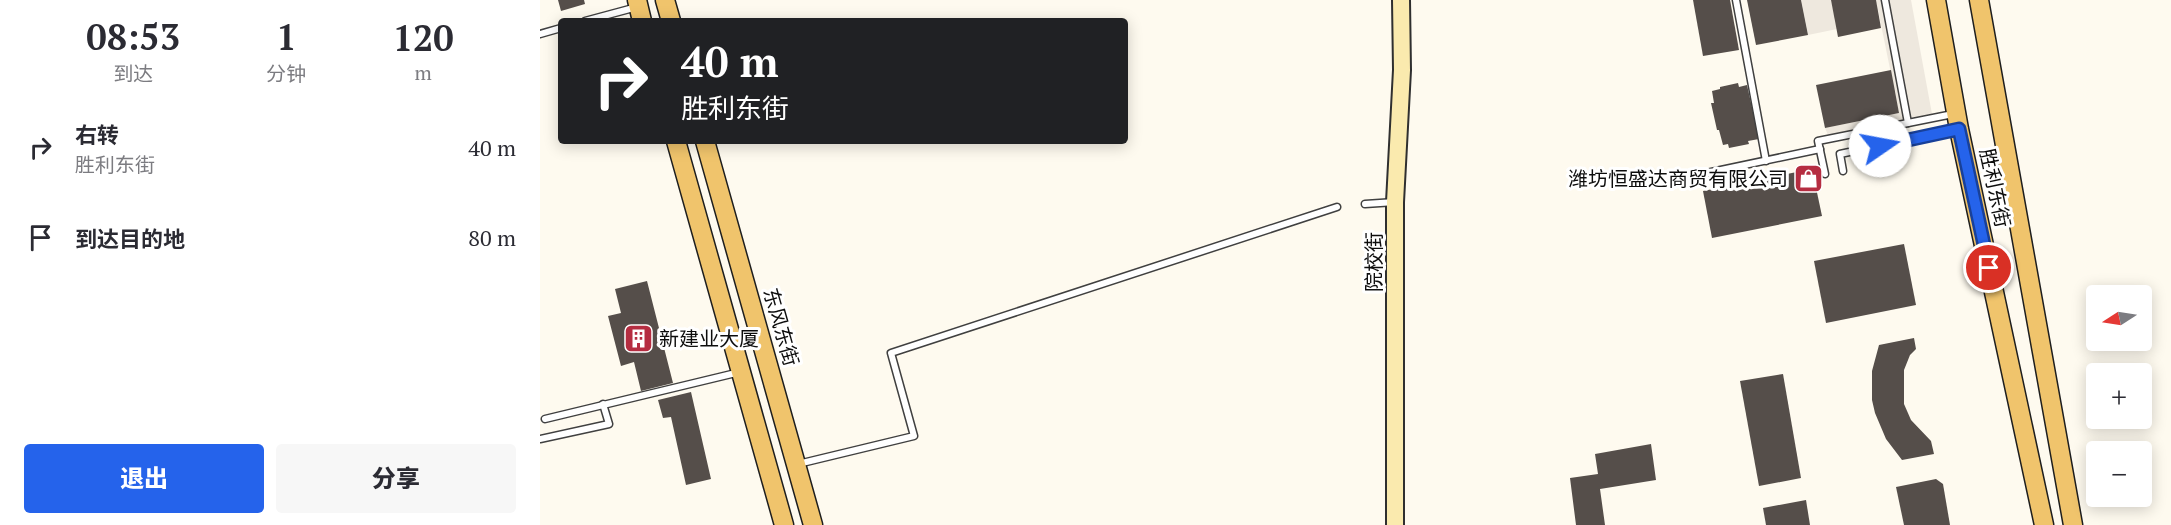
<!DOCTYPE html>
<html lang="zh">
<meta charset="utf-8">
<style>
:root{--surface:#fff;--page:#f7f7f7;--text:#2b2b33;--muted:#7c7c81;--accent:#2563eb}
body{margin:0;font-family:"PT Serif","Noto Sans SC",serif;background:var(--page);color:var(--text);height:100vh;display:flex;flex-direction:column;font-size:22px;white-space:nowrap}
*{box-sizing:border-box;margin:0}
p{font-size:20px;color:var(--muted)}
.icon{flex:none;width:33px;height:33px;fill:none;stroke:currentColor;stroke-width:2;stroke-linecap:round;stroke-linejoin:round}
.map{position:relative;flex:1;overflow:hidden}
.side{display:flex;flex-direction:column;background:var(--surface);width:540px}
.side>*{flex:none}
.banner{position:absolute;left:18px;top:18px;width:570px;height:126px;border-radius:6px;box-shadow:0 3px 15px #0003;background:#202124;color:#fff;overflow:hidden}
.needle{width:39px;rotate:258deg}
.fabs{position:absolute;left:1546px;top:285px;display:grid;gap:12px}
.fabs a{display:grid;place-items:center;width:66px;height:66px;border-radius:6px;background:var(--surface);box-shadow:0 3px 15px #0003;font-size:30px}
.pin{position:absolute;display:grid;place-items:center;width:51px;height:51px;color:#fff;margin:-26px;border:3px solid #fff;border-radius:50%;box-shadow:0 2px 6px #0007}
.me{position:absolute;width:66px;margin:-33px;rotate:78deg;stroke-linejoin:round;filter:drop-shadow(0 0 4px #0008)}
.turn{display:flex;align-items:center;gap:21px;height:126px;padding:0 24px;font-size:27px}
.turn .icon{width:78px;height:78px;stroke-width:2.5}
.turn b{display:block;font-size:42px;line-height:51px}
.eta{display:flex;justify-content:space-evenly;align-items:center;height:102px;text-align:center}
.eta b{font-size:36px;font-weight:800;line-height:42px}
.button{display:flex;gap:12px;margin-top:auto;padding:12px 24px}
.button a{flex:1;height:69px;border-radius:6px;background:var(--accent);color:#fff;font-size:24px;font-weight:800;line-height:69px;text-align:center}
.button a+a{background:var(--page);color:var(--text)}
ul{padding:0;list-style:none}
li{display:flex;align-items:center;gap:18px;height:90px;padding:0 24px}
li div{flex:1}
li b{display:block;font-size:22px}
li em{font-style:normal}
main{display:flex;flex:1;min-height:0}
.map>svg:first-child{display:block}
.plaza{fill:#eee8de}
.building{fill:#554e4a}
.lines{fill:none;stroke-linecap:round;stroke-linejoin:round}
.lane-casing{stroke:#404040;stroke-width:9}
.secondary-casing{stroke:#2f2f2f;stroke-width:20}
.primary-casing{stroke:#1e1e1e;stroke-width:21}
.lane{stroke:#fff;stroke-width:6}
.secondary{stroke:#faeaae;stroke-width:16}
.primary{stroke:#f0c46c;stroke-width:18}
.route-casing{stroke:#184099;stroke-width:15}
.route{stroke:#2563eb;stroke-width:10}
.labels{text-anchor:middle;stroke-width:6;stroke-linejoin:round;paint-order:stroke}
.poi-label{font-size:20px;fill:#0d0d0d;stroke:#fff;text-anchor:end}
.street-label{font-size:20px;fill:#0d0d0d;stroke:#fff}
</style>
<main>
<section class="side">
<div class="eta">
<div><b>08:53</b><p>到达</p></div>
<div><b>1</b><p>分钟</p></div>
<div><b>120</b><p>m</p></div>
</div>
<ul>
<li><svg class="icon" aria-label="right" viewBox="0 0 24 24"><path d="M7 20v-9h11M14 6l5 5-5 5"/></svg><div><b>右转</b><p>胜利东街</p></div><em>40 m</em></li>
<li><svg class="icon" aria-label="arrive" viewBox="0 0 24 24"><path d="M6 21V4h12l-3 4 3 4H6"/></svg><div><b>到达目的地</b></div><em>80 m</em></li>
</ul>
<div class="button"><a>退出</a><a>分享</a></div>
</section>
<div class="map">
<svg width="1631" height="525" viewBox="0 0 1631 525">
<rect width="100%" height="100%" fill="#fefaef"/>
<g class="plaza">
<path d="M1261,0H1291L1297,29L1268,35Z"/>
<path d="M1336,0H1371L1392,114L1288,135L1285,128L1359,113Z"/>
</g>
<g class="building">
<path d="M18,0H44L45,4L21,11Z"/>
<path d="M1153,0H1190L1199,50L1163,56Z"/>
<path d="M1207,0H1261L1268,35L1216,45Z"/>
<path d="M1291,0H1336L1341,28L1298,37Z"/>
<path d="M1351,70L1359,113L1285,128L1276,85Z"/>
<path d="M1198,83L1199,87L1207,85L1219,139L1208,141L1209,144L1189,148L1188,144L1183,145L1179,130H1177L1171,103H1174L1172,91L1180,89V87Z"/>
<path d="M1272,169L1282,216L1172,238L1163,191Z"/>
<path d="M1364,244L1376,305L1286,323L1274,261Z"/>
<path d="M107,281L133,383L101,391L94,362L81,366L68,316L81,313L75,289Z"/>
<path d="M1374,338L1376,349L1370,355L1364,370V404L1371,420L1391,441L1394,454L1362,460L1346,439L1335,413L1332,400V371L1339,345Z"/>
<path d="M1243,374L1261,478L1219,486L1200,381Z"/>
<path d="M151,392L171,479L146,485L131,417L123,418L118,400Z"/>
<path d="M1111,444L1116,480L1060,489L1065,525H1036L1030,478L1058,474L1055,454Z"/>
<path d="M1396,479L1403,484L1410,525H1364L1356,487Z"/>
<path d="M1266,500L1270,525H1226L1223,508Z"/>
</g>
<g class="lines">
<defs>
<g id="lane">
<path d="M1196,0L1226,161"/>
<path d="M1345,0L1368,123"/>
<path d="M45,21L97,7"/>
<path d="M0,34L21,28"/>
<path d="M1303,171L1300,154L1417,129"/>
<path d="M1162,174L1280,149"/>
<path d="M1285,174L1278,141L1413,114"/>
<path d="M825,204L855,202"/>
<path d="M5,419L200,372"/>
<path d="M0,439L69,424L63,404"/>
<path d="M258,464L374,436L351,353L797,207"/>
</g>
<path id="secondary" d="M855,525V202L862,70L861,0"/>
<g id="primary">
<path d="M97,0L102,21"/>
<path d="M125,0L131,21"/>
<path d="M1396,0L1419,129L1504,525"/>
<path d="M1439,0L1533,525"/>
<path d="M136,141L244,525"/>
<path d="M165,141L273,525"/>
</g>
</defs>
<use href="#lane" class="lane-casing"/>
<use href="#secondary" class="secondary-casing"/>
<use href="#primary" class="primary-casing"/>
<use href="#lane" class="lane"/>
<use href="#secondary" class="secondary"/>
<use href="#primary" class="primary"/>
</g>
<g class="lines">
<defs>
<path id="route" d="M1340,146L1419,129L1449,268"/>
</defs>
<use href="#route" class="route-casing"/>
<use href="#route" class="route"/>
</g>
<defs>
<symbol id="shop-square" viewBox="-11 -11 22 22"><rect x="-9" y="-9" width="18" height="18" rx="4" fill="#b52d41" stroke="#fff"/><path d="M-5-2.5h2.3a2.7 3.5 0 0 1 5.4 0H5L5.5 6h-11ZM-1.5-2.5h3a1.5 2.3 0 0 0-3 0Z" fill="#fff"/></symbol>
<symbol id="building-square" viewBox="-11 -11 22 22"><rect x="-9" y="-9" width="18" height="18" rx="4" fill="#b52d41" stroke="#fff"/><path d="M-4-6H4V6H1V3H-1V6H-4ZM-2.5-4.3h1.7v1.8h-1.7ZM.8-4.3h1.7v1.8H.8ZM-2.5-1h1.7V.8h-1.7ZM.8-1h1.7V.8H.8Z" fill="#fff"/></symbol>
</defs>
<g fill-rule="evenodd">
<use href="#shop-square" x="1252" y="162" width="33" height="33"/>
<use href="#building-square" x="82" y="322" width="33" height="33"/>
</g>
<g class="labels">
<g class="poi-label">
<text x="1248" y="186">潍坊恒盛达商贸有限公司</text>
<text x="119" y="346" text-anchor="start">新建业大厦</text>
</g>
<g class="street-label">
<text transform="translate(1455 188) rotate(78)" y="7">胜利东街</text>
<text transform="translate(834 262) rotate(-90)" y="7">院校街</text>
<text transform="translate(241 327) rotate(74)" y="7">东风东街</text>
</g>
</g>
</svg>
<div class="fabs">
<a><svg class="needle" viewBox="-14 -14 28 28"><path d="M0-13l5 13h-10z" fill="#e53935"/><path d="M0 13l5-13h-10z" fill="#7c7c81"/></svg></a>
<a>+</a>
<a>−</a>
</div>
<div class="pin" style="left:1449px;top:268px;background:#d93025"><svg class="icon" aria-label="arrive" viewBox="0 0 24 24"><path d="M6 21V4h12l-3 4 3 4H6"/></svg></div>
<svg class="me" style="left:1340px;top:146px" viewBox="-20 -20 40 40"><circle r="19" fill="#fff"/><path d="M0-13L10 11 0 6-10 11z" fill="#2563eb"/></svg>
<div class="banner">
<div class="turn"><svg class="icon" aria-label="right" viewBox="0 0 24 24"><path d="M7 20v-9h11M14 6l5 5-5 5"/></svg><div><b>40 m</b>胜利东街</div></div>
</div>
</div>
</main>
